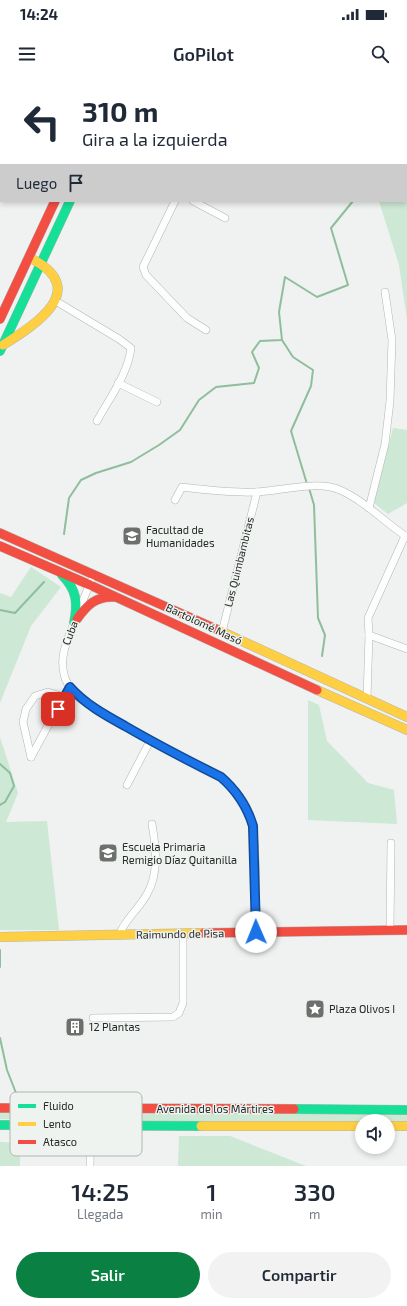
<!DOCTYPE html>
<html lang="es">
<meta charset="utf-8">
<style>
:root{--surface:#fff;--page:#f2f2f3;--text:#1f2937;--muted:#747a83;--accent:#0b8043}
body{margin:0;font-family:"Exo 2",sans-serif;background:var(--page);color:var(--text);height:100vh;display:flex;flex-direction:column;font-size:15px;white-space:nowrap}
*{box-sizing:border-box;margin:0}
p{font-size:13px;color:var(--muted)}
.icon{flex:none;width:22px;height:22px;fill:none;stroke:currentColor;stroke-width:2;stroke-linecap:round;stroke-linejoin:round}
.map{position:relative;height:1086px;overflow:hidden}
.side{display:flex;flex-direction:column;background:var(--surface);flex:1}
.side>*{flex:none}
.top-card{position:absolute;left:0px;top:0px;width:407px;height:122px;box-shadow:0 2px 6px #0003;background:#fff;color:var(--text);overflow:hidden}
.buttons{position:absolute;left:355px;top:1034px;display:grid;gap:8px}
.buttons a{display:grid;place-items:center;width:40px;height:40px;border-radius:50%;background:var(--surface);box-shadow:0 2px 6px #0003;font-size:20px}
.pin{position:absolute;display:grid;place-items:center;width:34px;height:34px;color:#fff;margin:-17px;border-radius:8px;box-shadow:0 2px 6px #0006}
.me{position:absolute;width:44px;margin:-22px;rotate:359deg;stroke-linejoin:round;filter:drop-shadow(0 0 3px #0008)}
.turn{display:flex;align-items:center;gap:14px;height:84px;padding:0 16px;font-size:18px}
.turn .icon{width:52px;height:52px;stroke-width:2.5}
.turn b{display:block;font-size:28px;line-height:34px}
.then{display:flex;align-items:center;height:38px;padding:0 16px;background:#0003;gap:8px;font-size:15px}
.eta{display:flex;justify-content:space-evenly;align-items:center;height:68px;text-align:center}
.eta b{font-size:24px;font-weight:600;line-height:28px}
.primary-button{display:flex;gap:8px;margin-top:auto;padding:8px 16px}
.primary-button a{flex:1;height:46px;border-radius:24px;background:var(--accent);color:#fff;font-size:16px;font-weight:600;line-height:46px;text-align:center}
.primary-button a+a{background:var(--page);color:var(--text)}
.status{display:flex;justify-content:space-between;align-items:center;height:28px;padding:0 20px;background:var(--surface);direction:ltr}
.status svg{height:11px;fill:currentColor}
header{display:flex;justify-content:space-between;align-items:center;height:52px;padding:0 16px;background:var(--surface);font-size:18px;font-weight:600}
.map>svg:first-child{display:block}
.green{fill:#cde8d4}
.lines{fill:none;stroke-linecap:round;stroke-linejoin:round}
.stream{stroke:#8fbe9d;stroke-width:2}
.river{stroke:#8fbe9d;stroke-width:13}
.street-casing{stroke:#b2b5b4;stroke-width:8}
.fast-casing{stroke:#b2b5b4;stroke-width:10}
.slow-casing{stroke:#b2b5b4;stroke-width:10}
.jam-casing{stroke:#b2b5b4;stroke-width:10}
.street{stroke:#fdfdfd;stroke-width:7}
.fast{stroke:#16e098;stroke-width:9}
.slow{stroke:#ffcf43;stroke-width:9}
.jam{stroke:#f24e42;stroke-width:9}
.route-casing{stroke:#114b97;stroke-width:10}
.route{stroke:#1a73e8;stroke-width:7}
.labels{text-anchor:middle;stroke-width:3;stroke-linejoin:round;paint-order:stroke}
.poi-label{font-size:11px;fill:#272827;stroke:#eef3ef;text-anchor:start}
.street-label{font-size:11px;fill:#272827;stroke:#eef3ef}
.key{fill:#eef3ef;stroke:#b2b6b3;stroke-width:1}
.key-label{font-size:11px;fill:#272827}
</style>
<div class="status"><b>14:24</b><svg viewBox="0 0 49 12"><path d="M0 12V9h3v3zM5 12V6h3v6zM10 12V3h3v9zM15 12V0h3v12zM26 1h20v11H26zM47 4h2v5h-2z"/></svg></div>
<header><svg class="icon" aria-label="menu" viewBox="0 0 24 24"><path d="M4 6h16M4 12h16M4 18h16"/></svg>GoPilot<svg class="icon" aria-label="search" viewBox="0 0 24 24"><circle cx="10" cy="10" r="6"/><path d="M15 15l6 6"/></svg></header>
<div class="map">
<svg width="407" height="1086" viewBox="0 0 407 1086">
<rect width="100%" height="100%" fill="#eff2f0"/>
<g class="green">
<path d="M407,70V239L399,185L379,121H406Z"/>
<path d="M393,348L407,350V423L388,434L374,423Z"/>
<path d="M31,487L61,507L31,546L0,623V513L11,517Z"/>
<path d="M308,620L319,625L327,661L368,703L394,710L397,744L308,740Z"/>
<path d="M0,657L18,713L6,742L47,741L59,850H0Z"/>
<path d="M0,1031L76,1032L81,1036L75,1040L0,1039Z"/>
<path d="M122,1033H407V1041H122L118,1036Z"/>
<path d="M179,1056H230L306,1086H178Z"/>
<path d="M0,1062L20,1063V1086H0Z"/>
</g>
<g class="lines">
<g class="stream">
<path d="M406,5L407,3"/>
<path d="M282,260L293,277L313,290L311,306L291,351L307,404"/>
<path d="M309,408L314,425L318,538L325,555L322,576"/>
<path d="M64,454L69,418L81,400L96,393L131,382L159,365L180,350L199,320L216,307L254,303L259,288L252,272L260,261L282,260L279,232L285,197L317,217L348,205L331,148L353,121"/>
<path d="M0,530L15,533L44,502"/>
<path d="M0,684L10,693L14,706L5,722L0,725"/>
<path d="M0,870V887"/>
<path d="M0,958L7,990L16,1013"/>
</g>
<path class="river" d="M0,70L1,80"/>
<defs>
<g id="street">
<path d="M289,0V1"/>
<path d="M238,1V0"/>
<path d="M175,121L143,187L146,195L187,238L206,250"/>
<path d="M193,121L225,138"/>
<path d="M54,220L119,259L131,268C128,294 109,319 97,341"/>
<path d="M118,303L157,322"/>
<path d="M175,420L182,407C207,410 231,413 255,412C280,411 317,400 340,410C365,421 384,442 407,457"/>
<path d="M369,428L385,364L390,321L392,260L385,212"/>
<path d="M79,530L91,501"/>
<path d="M75,540C68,559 58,577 65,598C72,617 91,627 107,636C132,651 157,664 182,677C195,684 211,690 222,698C232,706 242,717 247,728C259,752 255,824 256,852"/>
<path d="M222,552L257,412"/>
<path d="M369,555L407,569"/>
<path d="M367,619L369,555L368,538L405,456"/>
<path d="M31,677L23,642L26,629L35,616L48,612L64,617"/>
<path d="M31,677L69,607"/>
<path d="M127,705L150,661"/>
<path d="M390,850L391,763"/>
<path d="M119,855C126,838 139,829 147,814C159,794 156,767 152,744"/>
<path d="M93,938L173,937L179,933L183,923V854"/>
<path d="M90,1086L91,1029"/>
</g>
<g id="fast">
<path d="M111,0V1"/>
<path d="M0,271L70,121"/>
<path d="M62,495C77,510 78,523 74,543"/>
<path d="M294,1029L407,1030"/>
<path d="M0,1045L201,1046"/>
</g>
<g id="slow">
<path d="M126,0V1"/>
<path d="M3,265C33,246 90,211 34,180"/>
<path d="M216,549L407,637"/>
<path d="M317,610L407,650"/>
<path d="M0,857L204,853"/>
<path d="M201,1046H362"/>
<path d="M388,1046H407"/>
</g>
<g id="jam">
<path d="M0,239L55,121"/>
<path d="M0,453L216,549"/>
<path d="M0,466L90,505L317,610"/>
<path d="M77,539C87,525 96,516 114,517"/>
<path d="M204,853L407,850"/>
<path d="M0,1028L294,1029"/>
</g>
</defs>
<use href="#street" class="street-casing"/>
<use href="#fast" class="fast-casing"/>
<use href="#slow" class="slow-casing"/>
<use href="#jam" class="jam-casing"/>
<use href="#street" class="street"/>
<use href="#fast" class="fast"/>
<use href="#slow" class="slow"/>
<use href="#jam" class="jam"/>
</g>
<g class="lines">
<defs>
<path id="route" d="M58,629L70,607C85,624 105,635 125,646C156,664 189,681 221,697C237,711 247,726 253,746L256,852"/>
</defs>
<use href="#route" class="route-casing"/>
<use href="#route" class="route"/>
</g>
<defs>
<symbol id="university-square" viewBox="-11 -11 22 22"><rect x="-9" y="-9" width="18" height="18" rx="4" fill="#6d6f6d" stroke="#eef3ef"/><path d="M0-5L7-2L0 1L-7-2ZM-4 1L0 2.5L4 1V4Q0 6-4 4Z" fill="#fff"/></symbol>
<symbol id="school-square" viewBox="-11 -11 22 22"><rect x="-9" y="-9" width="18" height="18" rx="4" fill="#6d6f6d" stroke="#eef3ef"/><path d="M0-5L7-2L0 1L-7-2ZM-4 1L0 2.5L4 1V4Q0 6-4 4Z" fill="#fff"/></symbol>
<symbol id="sight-square" viewBox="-11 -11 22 22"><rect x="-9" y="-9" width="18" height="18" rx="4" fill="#6d6f6d" stroke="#eef3ef"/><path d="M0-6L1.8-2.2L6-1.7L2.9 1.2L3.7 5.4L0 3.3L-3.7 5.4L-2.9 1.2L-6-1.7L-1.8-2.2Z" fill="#fff"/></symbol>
<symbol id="building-square" viewBox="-11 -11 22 22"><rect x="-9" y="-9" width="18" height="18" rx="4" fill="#6d6f6d" stroke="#eef3ef"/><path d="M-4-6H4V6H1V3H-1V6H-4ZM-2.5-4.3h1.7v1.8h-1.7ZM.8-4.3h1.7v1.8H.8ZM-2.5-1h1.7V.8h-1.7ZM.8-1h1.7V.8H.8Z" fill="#fff"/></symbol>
</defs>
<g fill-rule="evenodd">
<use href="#university-square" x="121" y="445" width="22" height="22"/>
<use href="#school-square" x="97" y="762" width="22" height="22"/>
<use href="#sight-square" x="304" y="918" width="22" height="22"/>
<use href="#building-square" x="64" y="936" width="22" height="22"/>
</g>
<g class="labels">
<g class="poi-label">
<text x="146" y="454">Facultad de<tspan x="146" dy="13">Humanidades</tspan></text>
<text x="122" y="771">Escuela Primaria<tspan x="122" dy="13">Remigio Díaz Quitanilla</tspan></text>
<text x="329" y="933">Plaza Olivos I</text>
<text x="89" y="951">12 Plantas</text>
</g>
<g class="street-label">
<text transform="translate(239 482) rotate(-76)" y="4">Las Quimbambitas</text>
<text transform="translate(204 544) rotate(25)" y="4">Bartolomé Masó</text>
<text transform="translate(70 553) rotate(-69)" y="4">Cuba</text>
<text transform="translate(180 854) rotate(-1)" y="4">Raimundo de Pisa</text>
<text x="215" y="1033">Avenida de los Mártires</text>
</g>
</g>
<rect x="10" y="1012" width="132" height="64" rx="6" class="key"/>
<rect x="18" y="1024" width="18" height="4" fill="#16e098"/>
<rect x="18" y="1042" width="18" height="4" fill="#ffcf43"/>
<rect x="18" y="1060" width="18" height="4" fill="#f24e42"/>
<g class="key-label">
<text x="43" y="1030">Fluido</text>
<text x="43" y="1048">Lento</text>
<text x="43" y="1066">Atasco</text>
</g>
</svg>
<div class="buttons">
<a><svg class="icon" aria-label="sound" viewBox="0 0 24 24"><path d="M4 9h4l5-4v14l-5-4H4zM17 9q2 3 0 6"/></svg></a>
</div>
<div class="pin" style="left:58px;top:629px;background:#d93025"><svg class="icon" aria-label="arrive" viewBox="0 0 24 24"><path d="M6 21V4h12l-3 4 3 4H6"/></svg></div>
<svg class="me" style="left:256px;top:852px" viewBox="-20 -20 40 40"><circle r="19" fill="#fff"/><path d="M0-13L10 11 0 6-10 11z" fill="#1a73e8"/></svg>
<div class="top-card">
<div class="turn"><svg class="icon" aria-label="left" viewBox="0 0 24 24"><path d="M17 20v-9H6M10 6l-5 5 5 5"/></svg><div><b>310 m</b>Gira a la izquierda</div></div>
<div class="then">Luego<svg class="icon" aria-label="arrive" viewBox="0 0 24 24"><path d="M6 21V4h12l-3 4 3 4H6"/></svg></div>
</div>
</div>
<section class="side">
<div class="eta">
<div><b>14:25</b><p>Llegada</p></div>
<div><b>1</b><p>min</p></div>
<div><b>330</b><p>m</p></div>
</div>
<div class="primary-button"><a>Salir</a><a>Compartir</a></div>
</section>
